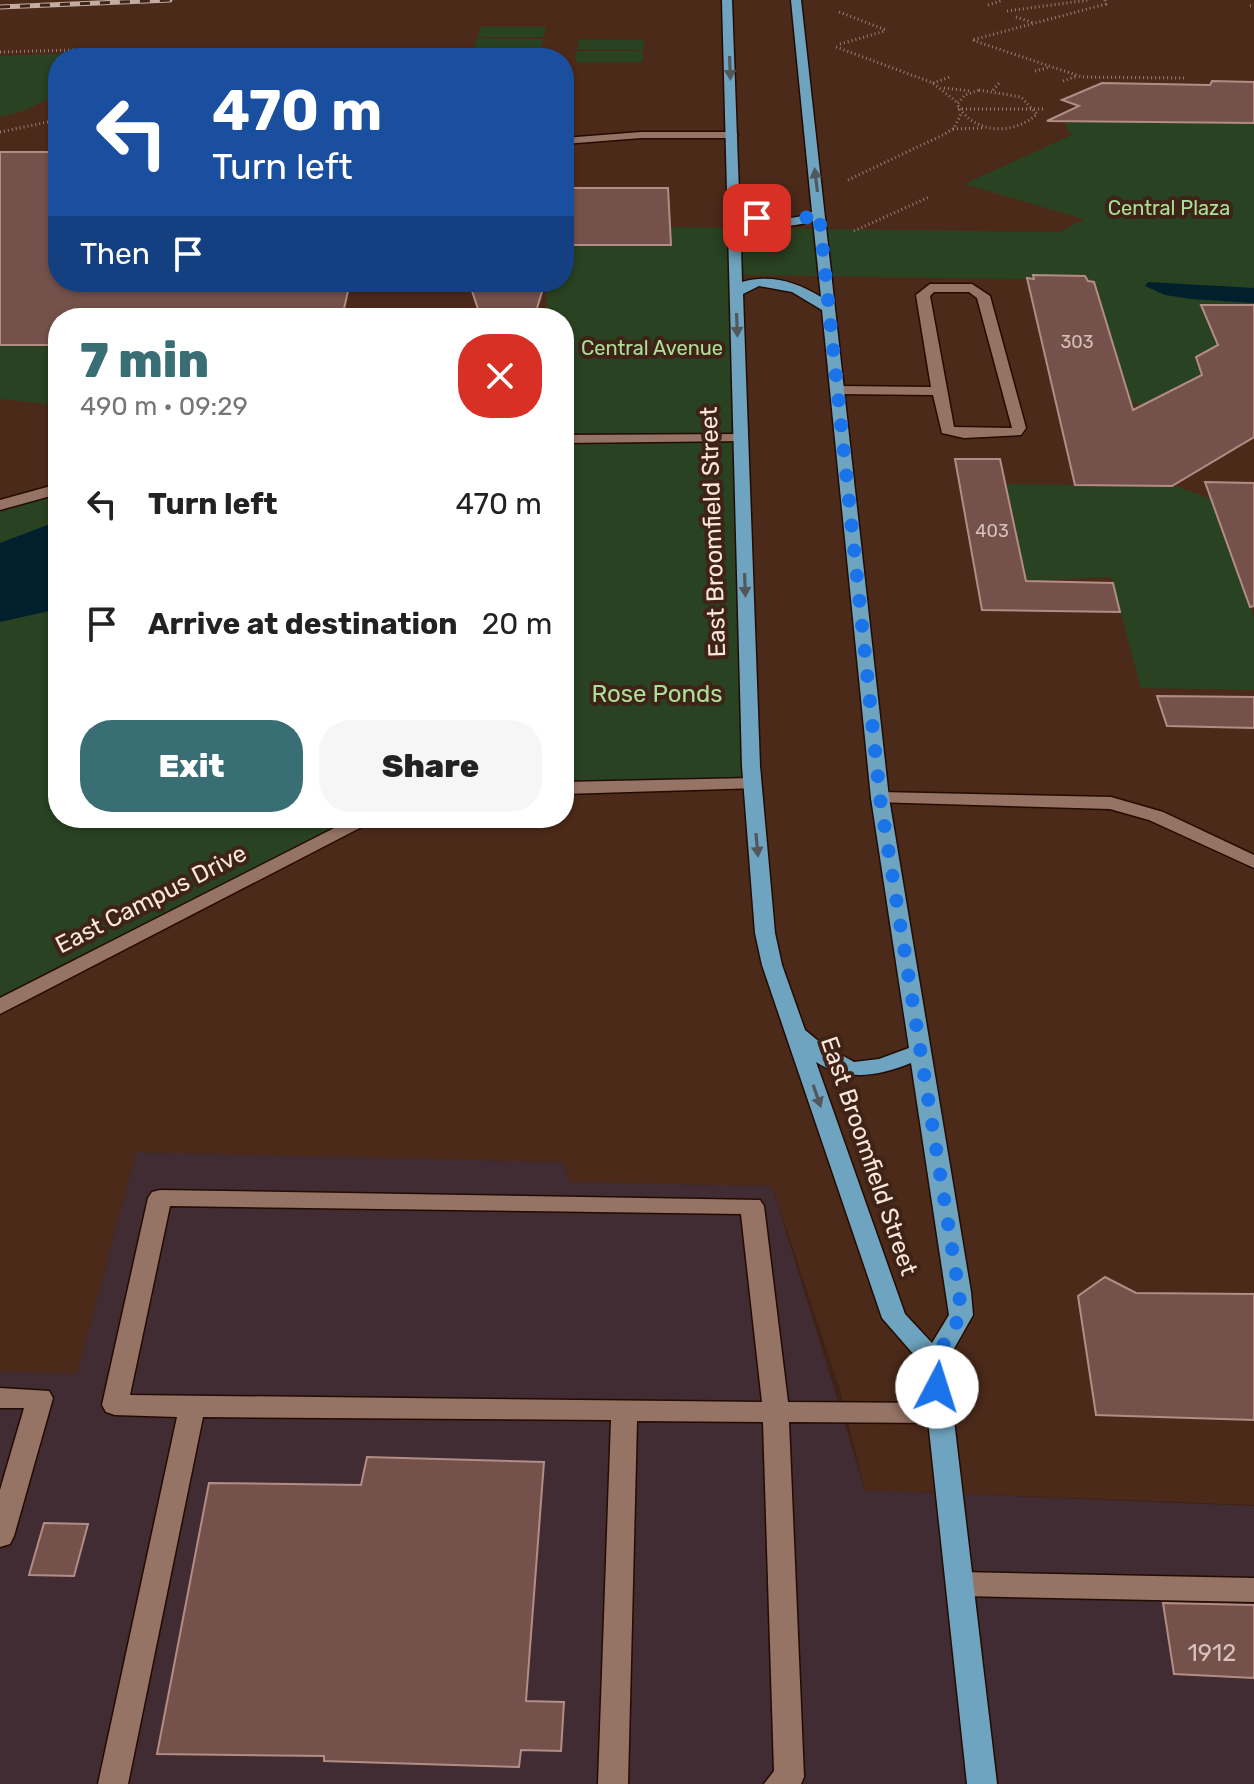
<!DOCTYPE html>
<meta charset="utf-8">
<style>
:root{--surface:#fff;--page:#f6f6f6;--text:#222;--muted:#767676;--accent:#386e74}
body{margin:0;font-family:Rubik,sans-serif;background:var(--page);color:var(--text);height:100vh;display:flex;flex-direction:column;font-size:30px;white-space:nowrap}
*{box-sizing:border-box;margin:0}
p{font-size:26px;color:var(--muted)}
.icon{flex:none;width:44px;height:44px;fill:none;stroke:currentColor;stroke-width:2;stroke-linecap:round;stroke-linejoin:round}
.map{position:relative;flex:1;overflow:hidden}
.drawer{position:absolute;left:48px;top:308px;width:526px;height:520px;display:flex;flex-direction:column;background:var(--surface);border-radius:32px;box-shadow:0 2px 6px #0004}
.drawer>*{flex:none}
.banner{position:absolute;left:48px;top:48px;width:526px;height:244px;border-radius:32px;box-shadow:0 2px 6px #0004;background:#1a4fa0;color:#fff;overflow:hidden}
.pin{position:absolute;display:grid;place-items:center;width:68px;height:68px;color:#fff;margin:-34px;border-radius:16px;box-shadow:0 4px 12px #0006}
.me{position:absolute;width:88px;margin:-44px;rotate:5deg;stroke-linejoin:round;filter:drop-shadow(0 0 6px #0008)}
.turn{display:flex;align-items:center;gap:28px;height:168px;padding:0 32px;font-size:36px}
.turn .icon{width:104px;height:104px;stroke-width:2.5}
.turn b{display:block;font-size:56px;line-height:68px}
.then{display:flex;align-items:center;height:76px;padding:0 32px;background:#0003;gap:16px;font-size:30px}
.round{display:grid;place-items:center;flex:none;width:84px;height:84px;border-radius:32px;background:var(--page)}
.headline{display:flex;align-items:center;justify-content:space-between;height:136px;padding:0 32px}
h1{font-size:48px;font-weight:800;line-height:60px;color:var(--accent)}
.action{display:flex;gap:16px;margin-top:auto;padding:16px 32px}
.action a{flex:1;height:92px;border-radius:32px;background:var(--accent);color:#fff;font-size:32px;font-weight:800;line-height:92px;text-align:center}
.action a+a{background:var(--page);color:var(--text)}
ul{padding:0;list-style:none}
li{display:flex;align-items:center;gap:24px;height:120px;padding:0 32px}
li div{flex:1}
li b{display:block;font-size:30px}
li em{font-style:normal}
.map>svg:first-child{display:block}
.commercial{fill:#402c32}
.built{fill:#4c2a1a;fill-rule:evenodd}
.green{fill:#294221}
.water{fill:#00202e}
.building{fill:#74524b;stroke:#b38d85;stroke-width:2}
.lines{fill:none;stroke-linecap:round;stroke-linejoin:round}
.minor-casing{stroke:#240b02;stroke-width:3}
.major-casing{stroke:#240b02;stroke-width:3}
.path{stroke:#967e73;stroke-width:3;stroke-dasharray:1 3;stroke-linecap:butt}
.minor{fill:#957465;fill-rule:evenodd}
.major{fill:#6ea4c0;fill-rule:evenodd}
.rail-casing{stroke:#c2ada3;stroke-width:5}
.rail{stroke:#3f2316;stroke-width:3;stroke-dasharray:10;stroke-linecap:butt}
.oneway{fill:#52575a}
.route{stroke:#1a73e8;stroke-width:14;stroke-dasharray:0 25.2}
.labels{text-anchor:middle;stroke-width:8;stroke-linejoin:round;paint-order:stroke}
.far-number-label{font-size:18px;fill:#d8c1b8}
.far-park-label{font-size:20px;fill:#abe099;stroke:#3f2316}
.street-label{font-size:24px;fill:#f9e6dd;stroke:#3f2316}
.park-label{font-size:24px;fill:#abe099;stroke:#3f2316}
.near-number-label{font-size:24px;fill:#d8c1b8}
</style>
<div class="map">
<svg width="1254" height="1784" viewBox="0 0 1254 1784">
<rect width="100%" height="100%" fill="#3f2316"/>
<path class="commercial" d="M136,1152L564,1162L569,1182L772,1186L865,1490L1254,1506V1784H0V1371L77,1373Z"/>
<path class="built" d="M0,0H1254V1505L865,1490L840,1389L772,1186L569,1182L564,1162L136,1152L77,1374L0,1371ZM58,58H564V282H58ZM58,318H564V818H58Z"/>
<g class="green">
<path d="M480,27H546L544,37H478Z"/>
<path d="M477,38L543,39L541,49L474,48Z"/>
<path d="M579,39L644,40L643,50L578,49Z"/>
<rect x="576" y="51" width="67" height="11"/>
<path d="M70,53L76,58H58V95L23,111L0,117V56Z"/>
<path d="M1065,121L1254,123V331L1207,387L1184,384L1142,405L1131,403L1094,282L1033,276L1034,279H1010L737,275L752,784L564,788V443L714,438L564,433V318H548L545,282H564V245L670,227L1060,232L1084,219L964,184L1074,134L1068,131Z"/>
<path d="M0,345H58V405L0,399Z"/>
<path d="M1005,484L1177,486L1211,499L1254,617V690L1141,688L1111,577L1026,581Z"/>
<path d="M58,495V818H374L0,1007V511Z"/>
</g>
<g class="water">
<path d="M1148,282L1254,288V303L1191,299L1165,295L1145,286Z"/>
<path d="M58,521V609L0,622V543Z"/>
</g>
<g class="building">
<path d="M1212,81L1254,82V123L1047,121L1079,106L1062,100L1102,83L1210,85Z"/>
<path d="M0,152H58V282H350L342,318H58V345H0Z"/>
<path d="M564,188H668L671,245H564Z"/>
<path d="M1033,275L1085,276L1088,281L1094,282L1133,410L1202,375L1196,357L1218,345L1201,305H1254V437L1172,486L1075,485L1027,278L1034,279Z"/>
<path d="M469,282H545L534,318H481Z"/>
<path d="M955,459H1000L1026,581L1113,583L1120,612L982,610Z"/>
<path d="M1205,482L1254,483V606L1250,607Z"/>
<path d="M1157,696L1254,697V728L1167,726Z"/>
<path d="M1105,1277L1136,1293L1254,1294V1420L1096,1415L1078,1296Z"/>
<path d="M367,1457L544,1462L526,1701L564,1702L561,1751L521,1750L519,1767L324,1761V1756L157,1754L209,1483L361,1485Z"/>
<path d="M44,1523L88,1524L74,1576L29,1575Z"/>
<path d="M1163,1603L1254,1605V1678L1174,1674Z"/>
</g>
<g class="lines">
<defs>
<g id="minor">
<path d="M641,132H732L738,135L732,138H641L564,144V138Z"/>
<path d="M930,284H972L990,296L1026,428L1021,435L964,438L942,433L933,395L839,394L832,390L839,386L931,387L916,295ZM934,292H969L977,298L1012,428L954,427L930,296Z"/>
<path d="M741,434L746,435V441L564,443V435Z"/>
<path d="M58,484V494L0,510V500Z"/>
<path d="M752,778L761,784L759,788L564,794V782Z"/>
<path d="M880,792L1111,797L1163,812L1254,855V868L1149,820L1110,809L873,802L871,798L873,794Z"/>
<path d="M354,818H379L0,1014V998Z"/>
<path d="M160,1190L760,1200L764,1206L788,1402L940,1403L949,1406L953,1413L949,1420L940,1423L789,1422L804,1777L801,1784H764L774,1771L763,1422L637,1421L628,1784H598L611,1420L203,1417L128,1784H98L177,1417L115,1415L106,1412L102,1405L148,1198L152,1192ZM170,1206L741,1214L762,1402L130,1395Z"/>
<path d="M0,1388L49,1391L53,1398L14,1536L10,1544L0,1547V1490L24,1408H0Z"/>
<path d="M960,1572L1254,1578V1602L960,1596L950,1592L946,1584L950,1576Z"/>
</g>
<path id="major" d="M722,0H732L739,193C757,217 784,225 812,212L791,0H801L889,798L971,1292L973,1315L947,1361L997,1784H967L922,1364L882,1318L762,965L755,933L742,766ZM740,209C761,228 787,229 813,221L821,297C796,282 771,274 742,282ZM759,286L792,292L822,310L871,798L909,1048L879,1059L854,1062L822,1044L805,1030L782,965L775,933L760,766L743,294ZM816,1062C847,1082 879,1076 911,1063L949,1315L932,1343L905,1314Z"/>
</defs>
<use href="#minor" class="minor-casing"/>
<use href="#major" class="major-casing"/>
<g class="path">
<path d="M1105,0L1106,4L972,40L1082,77L1184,78"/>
<path d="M988,5L1003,0"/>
<path d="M1250,6L1254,5"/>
<path d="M1007,11L1089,0"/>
<path d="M839,12L886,30"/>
<path d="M1016,17L1034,23"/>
<path d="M840,44L885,31"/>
<path d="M836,47L933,83L958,103"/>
<path d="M0,52L73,50L99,58"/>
<path d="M1035,71L1050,67"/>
<path d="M1063,81L1077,76"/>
<path d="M933,83L950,77"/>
<path d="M944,88L970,91"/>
<path d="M979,90L1021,97L1037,114C1013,136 973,134 957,104L965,95Z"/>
<path d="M993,90L999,83"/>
<path d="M958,109H1046"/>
<path d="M953,129L983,128"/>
<path d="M0,132L58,120"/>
<path d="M848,180L945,134L954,128L961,114"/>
<path d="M854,231L929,197"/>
</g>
<use href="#minor" class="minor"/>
<use href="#major" class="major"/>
<defs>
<path id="rail" d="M0,7L170,0"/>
</defs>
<use href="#rail" class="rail-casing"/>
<use href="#rail" class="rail"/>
</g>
<defs><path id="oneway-solid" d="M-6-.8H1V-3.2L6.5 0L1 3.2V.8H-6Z" transform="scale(2)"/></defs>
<g class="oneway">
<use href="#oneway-solid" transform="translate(730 68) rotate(88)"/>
<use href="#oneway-solid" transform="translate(816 180) rotate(-97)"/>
<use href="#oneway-solid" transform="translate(737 325) rotate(88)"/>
<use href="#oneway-solid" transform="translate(745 585) rotate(88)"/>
<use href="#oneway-solid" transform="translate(757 845) rotate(85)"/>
<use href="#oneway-solid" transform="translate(817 1096) rotate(71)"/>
</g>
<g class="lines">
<path class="route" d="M757,218L794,222L819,213L880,798L959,1292L961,1315L934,1361L937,1387"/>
</g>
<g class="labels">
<g class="far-number-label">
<text x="1077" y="348">303</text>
<text x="992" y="537">403</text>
</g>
<g class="far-park-label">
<text x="1169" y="215">Central Plaza</text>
<text x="652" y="355">Central Avenue</text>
</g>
<g class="street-label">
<text transform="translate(713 532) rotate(-92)" y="8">East Broomfield Street</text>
<text transform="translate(151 899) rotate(-27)" y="8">East Campus Drive</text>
<text transform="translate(869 1156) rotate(71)" y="8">East Broomfield Street</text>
</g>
<g class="park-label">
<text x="657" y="702">Rose Ponds</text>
</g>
<g class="near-number-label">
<text x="1212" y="1661">1912</text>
</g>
</g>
</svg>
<div class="pin" style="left:757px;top:218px;background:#d93025"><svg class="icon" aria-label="arrive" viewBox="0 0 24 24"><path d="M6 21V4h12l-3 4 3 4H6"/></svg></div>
<svg class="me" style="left:937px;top:1387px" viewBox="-20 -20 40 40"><circle r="19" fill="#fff"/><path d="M0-13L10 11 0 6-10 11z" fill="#1a73e8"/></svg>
<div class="banner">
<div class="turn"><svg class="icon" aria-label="left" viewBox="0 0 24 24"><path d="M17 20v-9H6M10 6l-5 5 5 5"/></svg><div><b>470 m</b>Turn left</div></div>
<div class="then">Then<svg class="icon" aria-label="arrive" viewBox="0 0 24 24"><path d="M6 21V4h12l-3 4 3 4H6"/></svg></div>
</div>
<section class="drawer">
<div class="headline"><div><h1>7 min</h1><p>490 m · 09:29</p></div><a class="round" style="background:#d93025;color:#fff"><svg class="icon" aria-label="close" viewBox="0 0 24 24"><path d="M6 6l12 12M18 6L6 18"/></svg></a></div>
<ul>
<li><svg class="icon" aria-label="left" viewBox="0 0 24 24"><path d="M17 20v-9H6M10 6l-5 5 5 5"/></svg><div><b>Turn left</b></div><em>470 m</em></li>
<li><svg class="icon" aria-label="arrive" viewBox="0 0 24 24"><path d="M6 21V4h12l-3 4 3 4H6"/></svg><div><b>Arrive at destination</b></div><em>20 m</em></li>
</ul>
<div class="action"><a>Exit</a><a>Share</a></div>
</section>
</div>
